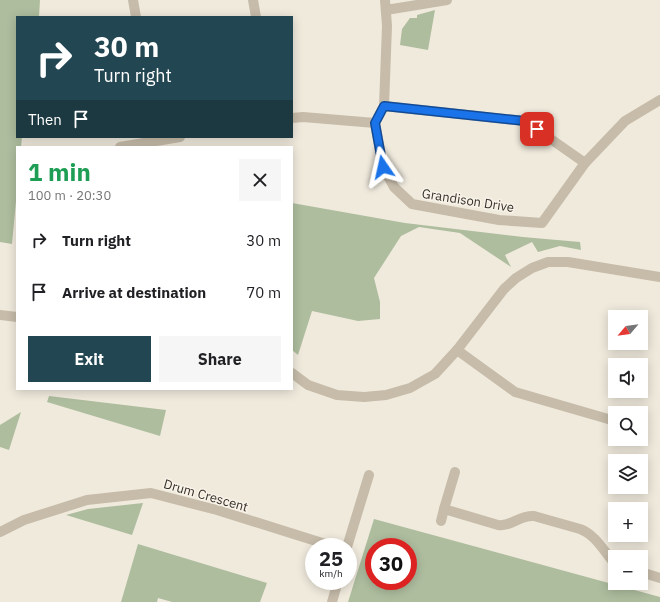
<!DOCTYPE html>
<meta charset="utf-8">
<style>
:root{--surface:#fff;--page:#f6f6f6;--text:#202124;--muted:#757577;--accent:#234752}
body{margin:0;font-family:"IBM Plex Sans",sans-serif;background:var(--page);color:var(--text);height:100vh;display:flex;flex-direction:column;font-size:15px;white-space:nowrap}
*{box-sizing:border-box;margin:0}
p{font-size:13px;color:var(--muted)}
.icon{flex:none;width:22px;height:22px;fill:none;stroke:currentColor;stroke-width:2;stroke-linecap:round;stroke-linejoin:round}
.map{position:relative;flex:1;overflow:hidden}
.side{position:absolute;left:16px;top:146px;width:277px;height:244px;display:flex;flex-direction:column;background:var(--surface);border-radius:0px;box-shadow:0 2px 10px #0003}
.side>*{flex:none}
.top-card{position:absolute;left:16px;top:16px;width:277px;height:122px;border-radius:0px;box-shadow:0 2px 10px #0003;background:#234752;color:#fff;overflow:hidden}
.needle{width:26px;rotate:241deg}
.controls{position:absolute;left:608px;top:310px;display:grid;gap:8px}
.controls a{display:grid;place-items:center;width:40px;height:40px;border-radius:0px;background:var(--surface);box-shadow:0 2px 10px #0003;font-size:20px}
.speed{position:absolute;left:305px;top:538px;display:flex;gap:8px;font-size:20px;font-weight:700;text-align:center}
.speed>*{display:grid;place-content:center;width:52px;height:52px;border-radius:50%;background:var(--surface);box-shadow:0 2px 10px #0003;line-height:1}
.speed small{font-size:10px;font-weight:400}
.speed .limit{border:6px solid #d22;background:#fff;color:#111}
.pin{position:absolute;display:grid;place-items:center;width:34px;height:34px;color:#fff;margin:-17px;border-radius:8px;box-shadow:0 2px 6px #0006}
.me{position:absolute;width:44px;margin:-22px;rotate:349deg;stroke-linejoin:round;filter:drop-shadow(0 0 3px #0008)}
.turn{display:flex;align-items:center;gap:14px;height:84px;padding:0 12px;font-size:18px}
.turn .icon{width:52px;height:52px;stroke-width:2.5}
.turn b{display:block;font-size:28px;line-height:34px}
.then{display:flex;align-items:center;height:38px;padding:0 12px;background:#0003;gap:8px;font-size:15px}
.round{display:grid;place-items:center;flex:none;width:42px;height:42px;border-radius:0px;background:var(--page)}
.summary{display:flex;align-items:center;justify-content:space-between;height:68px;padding:0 12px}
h1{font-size:24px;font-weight:800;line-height:30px;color:#1e9e55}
.primary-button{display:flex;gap:8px;margin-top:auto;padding:8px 12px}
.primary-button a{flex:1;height:46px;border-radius:0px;background:var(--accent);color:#fff;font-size:16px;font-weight:800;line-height:46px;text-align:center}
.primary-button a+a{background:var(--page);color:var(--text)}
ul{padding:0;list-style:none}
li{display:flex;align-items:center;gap:12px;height:52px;padding:0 12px}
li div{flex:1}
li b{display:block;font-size:15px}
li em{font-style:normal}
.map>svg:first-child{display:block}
.green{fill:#aebd9e;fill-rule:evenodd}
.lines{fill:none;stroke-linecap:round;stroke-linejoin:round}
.minor{stroke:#c7bcaa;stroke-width:10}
.route-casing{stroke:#114b97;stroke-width:10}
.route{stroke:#1a73e8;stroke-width:7}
.labels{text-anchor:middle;stroke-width:3;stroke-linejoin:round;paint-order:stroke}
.street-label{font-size:13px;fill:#352f29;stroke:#f8f3e9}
</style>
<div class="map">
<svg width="660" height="602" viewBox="0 0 660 602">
<rect width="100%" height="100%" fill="#f0eadd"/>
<g class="green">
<path d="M0,0H40L39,17H17V137H22L21,147H17V190L12,244L0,242Z"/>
<path d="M435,10L428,50L400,45L402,29L410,18H417V15Z"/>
<path d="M292,203L405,223L523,237L580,242L581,250L560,246L538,252L532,242L505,255L511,267L460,233L419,227L401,236L374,278L380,302V319L358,321L312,311L298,355L292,350Z"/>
<path d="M49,396L166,410L160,436L47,402Z"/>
<path d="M21,412L9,450L0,447V425Z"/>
<path d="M143,503L132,535L66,515L88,509Z"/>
<path d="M374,519L660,597V602H348ZM374,547H408V581H374Z"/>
<path d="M138,544L267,583L260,602H172L158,598L157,602H121Z"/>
</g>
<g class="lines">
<g class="minor">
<path d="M133,0L136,17"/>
<path d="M253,0L256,17"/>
<path d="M385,0L387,26L384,106L375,123L383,167L394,187L412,204L499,220L542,223L585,163L625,121L660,100"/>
<path d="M386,10L447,0"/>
<path d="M384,106L525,121L585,163"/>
<path d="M292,118L303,117L375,123"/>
<path d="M120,147L180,137"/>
<path d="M0,315L17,317"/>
<path d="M457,350L515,392L615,421"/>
<path d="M292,373L308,385L337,395L364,397L386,395L410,388L435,374L457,350L504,289L516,278L532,268L548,262H568L660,277"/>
<path d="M641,428H642"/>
<path d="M455,472L444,509L498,525C511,527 519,515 534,516L580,529C594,534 602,548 611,559L615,562"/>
<path d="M441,521L444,509"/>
<path d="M0,532L24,520L87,500L151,493L217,510L335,547"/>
<path d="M347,547L369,475"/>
<path d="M641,572L660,578"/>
<path d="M332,602L338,581"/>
</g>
</g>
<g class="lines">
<defs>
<path id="route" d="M383,167L375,123L384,106L525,121L537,129"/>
</defs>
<use href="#route" class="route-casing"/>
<use href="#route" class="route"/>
</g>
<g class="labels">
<g class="street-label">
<text transform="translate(468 200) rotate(9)" y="5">Grandison Drive</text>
<text transform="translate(206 495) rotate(16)" y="5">Drum Crescent</text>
</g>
</g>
</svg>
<div class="controls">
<a><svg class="needle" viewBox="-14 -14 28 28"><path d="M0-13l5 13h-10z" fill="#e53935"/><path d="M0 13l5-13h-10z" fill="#757577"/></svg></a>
<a><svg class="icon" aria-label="sound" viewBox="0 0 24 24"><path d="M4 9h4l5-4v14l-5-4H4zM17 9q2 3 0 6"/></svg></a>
<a><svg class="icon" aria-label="search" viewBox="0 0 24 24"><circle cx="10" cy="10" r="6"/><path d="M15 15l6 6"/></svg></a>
<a><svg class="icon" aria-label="layers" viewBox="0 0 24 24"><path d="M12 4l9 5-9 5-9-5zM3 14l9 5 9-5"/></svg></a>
<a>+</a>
<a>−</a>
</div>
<div class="speed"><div>25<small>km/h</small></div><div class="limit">30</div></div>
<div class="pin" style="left:537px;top:129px;background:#d93025"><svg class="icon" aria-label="arrive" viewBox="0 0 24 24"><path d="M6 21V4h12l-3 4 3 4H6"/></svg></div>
<svg class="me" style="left:383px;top:167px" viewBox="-20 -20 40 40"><path d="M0-17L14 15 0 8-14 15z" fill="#1a73e8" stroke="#fff" stroke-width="4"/></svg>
<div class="top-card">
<div class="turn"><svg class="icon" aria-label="right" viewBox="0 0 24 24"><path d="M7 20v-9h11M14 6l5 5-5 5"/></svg><div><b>30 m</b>Turn right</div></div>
<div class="then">Then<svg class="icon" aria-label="arrive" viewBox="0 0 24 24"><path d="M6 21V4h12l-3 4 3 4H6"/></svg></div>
</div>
<section class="side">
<div class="summary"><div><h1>1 min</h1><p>100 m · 20:30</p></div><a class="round"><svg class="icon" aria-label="close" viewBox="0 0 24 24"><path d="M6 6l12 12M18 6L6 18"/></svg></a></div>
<ul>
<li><svg class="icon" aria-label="right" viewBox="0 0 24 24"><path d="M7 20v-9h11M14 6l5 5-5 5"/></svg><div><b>Turn right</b></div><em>30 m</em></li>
<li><svg class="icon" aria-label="arrive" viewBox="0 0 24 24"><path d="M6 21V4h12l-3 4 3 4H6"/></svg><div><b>Arrive at destination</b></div><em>70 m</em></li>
</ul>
<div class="primary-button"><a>Exit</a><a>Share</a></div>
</section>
</div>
